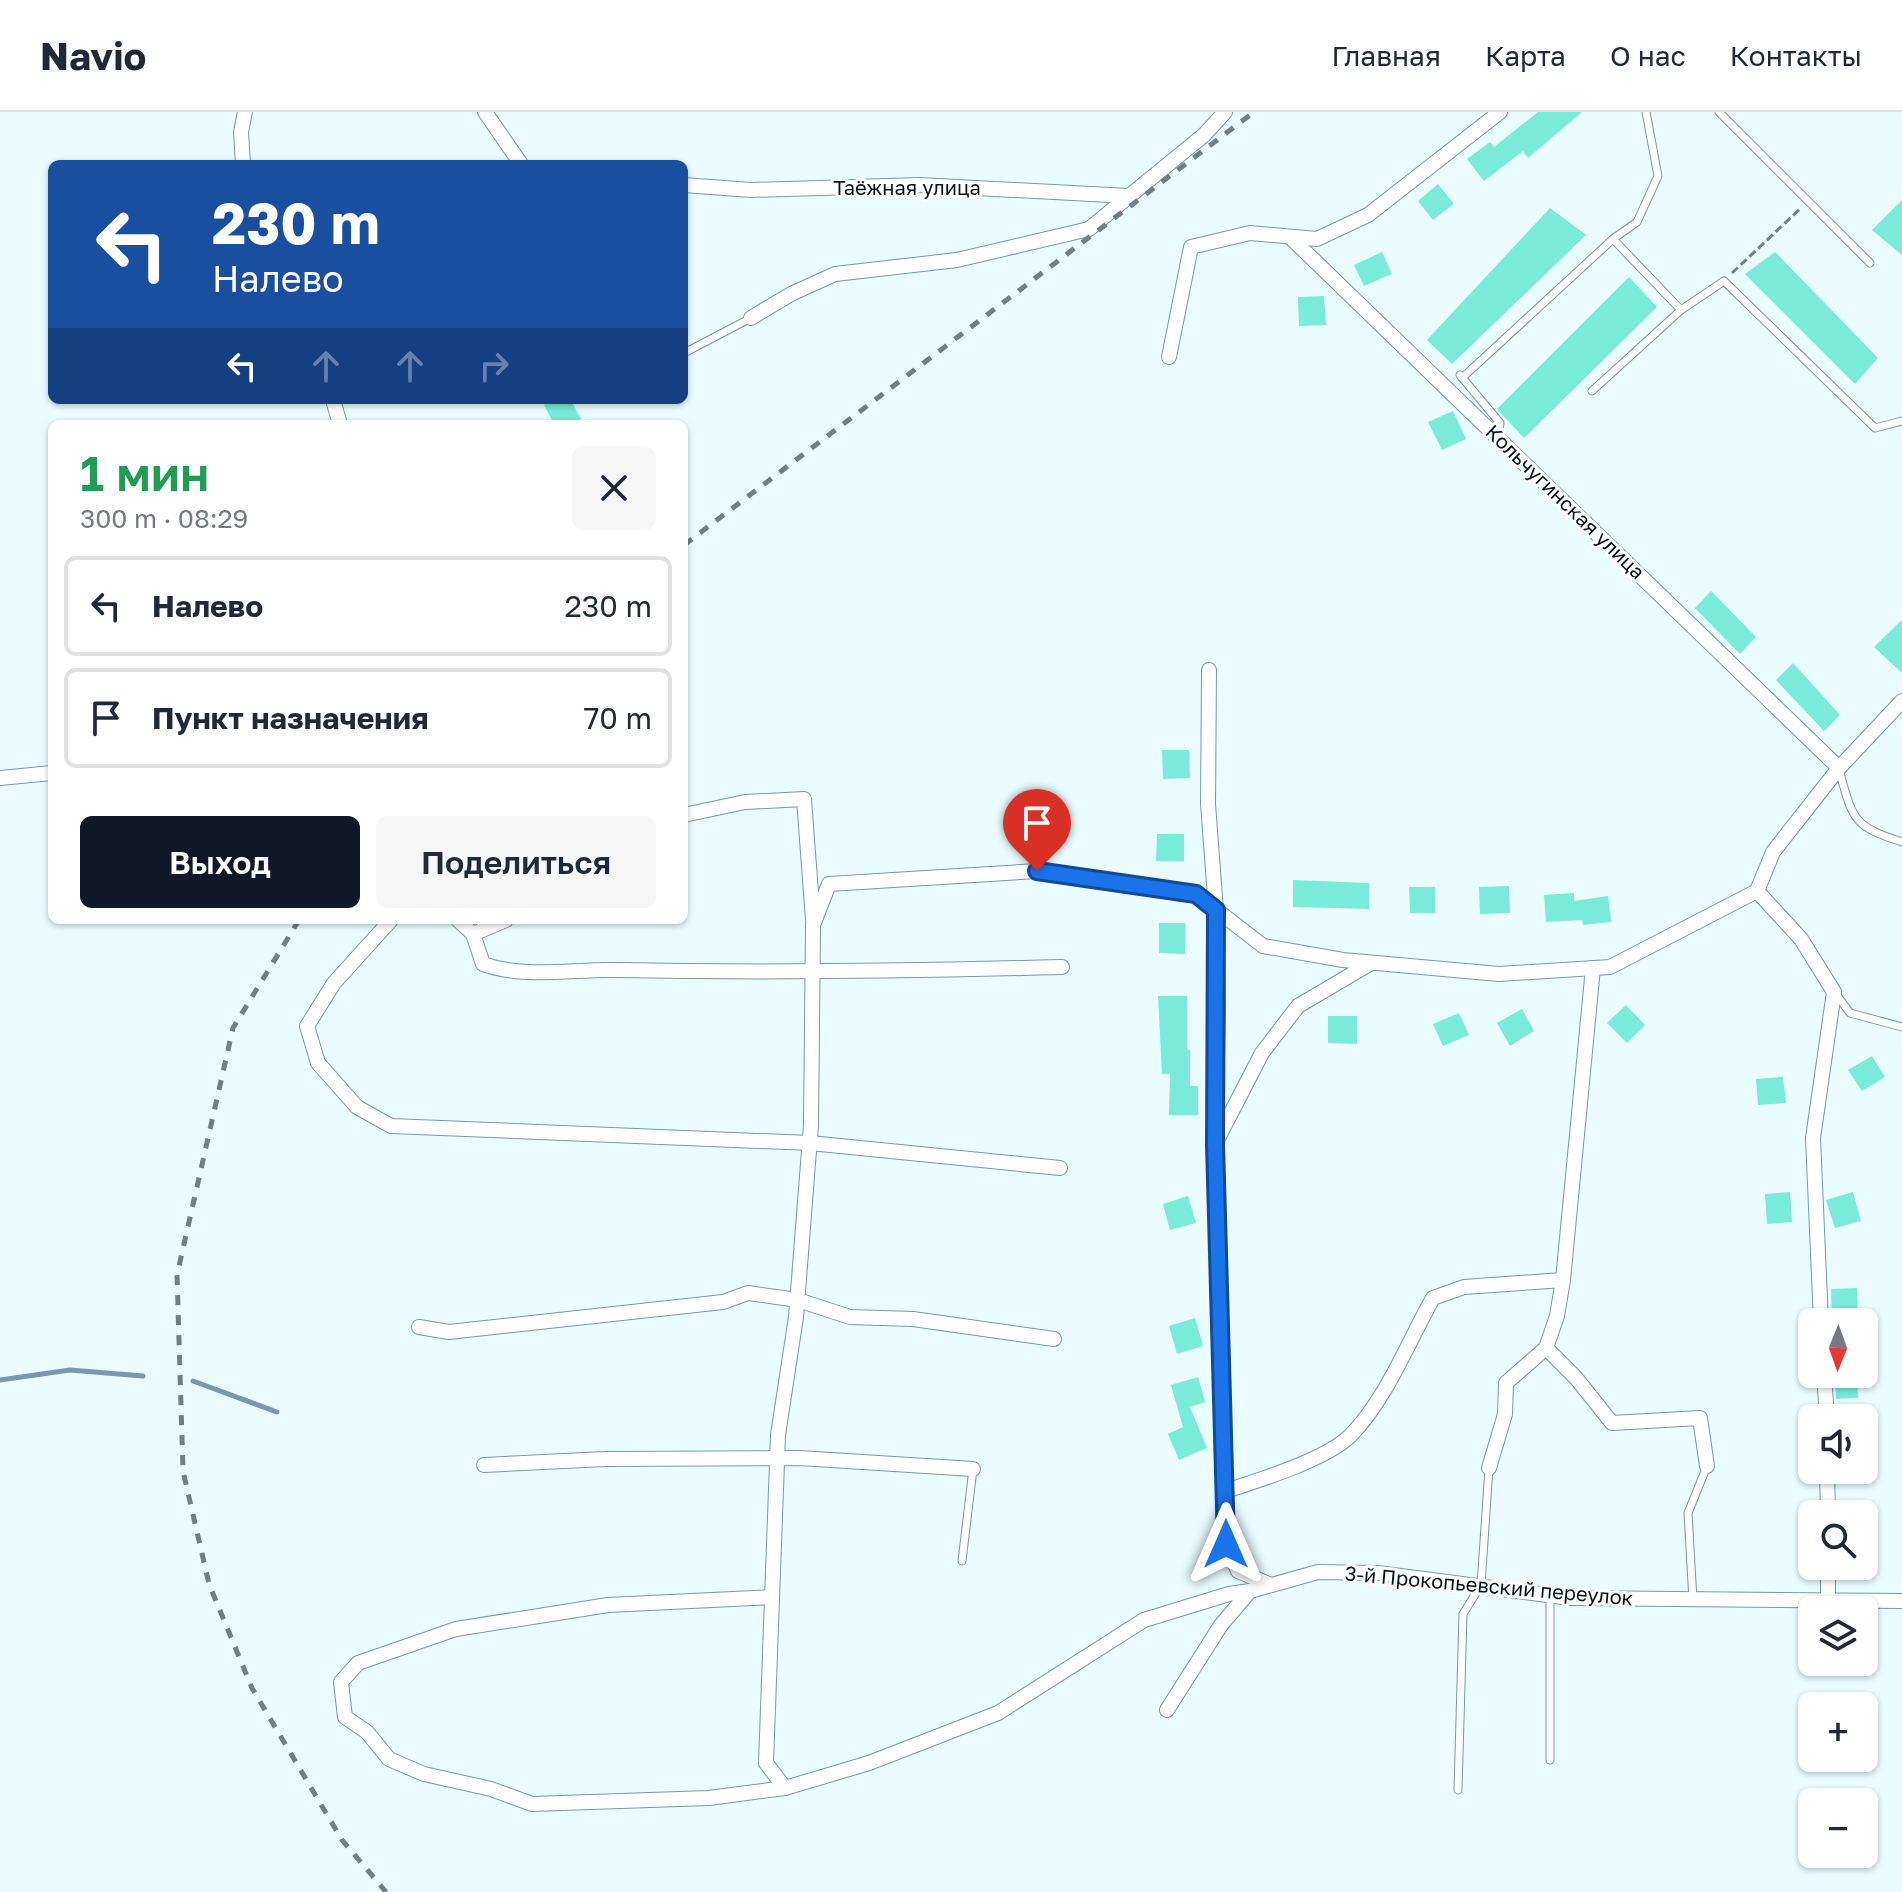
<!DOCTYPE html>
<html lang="ru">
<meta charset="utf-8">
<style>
:root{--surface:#fff;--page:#f6f6f7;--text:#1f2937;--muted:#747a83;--line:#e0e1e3;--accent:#111827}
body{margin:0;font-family:"Golos Text",sans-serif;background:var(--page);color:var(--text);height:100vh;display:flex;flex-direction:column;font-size:30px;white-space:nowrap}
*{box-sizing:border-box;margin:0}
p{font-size:26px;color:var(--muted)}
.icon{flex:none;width:44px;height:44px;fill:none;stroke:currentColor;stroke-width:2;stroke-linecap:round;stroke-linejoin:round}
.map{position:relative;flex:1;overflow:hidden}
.sheet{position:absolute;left:48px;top:308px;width:640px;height:504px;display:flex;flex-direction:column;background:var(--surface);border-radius:12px;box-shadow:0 2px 6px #0004}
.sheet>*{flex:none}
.banner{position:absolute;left:48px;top:48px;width:640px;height:244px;border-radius:12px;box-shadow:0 2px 6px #0004;background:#1a4fa0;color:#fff;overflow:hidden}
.needle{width:52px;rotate:181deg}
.buttons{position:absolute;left:1798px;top:1196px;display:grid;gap:16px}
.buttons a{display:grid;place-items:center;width:80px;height:80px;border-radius:12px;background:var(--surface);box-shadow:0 2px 6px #0004;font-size:40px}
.pin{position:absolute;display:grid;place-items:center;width:68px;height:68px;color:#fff;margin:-82px -34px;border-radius:50% 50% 50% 0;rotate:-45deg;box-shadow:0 0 8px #0007}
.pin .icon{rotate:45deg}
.me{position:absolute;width:88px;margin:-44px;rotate:0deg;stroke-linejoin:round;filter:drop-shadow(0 0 6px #0008)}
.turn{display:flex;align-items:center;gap:28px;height:168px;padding:0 32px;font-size:36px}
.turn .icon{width:104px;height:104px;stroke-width:2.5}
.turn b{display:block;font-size:56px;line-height:68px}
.lanes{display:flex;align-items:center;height:76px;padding:0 32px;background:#0003;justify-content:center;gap:40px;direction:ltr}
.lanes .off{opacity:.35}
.round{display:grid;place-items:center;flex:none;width:84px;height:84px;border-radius:12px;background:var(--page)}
.summary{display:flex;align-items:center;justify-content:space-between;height:136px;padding:0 32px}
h1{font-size:48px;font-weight:600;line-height:60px;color:#1e9e55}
.action{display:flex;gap:16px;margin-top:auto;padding:16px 32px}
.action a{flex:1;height:92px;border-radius:12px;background:var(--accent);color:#fff;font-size:32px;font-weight:600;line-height:92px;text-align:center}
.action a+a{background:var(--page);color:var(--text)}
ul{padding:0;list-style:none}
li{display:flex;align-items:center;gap:24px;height:100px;margin:0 16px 12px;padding:0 16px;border:4px solid var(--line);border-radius:12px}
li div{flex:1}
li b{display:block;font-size:30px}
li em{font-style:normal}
header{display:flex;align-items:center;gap:48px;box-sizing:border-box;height:112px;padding:0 40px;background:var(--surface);border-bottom:2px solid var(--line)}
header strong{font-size:38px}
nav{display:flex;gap:44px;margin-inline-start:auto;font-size:28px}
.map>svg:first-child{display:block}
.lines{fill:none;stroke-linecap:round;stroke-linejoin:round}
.stream{stroke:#7a96b1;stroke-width:5}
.building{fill:#79ebd8}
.lane-casing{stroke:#729da2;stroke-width:9}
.street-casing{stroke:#729da2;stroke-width:16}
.path{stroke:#718284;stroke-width:3;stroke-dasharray:8 4;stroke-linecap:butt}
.lane{stroke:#fff;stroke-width:7}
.street{stroke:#fff;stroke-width:14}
.rail{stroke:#6f8082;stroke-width:5;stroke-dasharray:10 10;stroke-linecap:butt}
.route-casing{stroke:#114b97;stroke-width:20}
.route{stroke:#1a73e8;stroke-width:14}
.labels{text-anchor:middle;stroke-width:6;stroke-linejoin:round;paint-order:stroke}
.street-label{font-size:20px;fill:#041416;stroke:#fff}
</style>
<header>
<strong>Navio</strong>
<nav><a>Главная</a><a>Карта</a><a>О нас</a><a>Контакты</a></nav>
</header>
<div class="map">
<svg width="1902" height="1780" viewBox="0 0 1902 1780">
<rect width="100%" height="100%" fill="#eafcfe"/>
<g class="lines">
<g class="stream">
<path d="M0,1268L70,1258L143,1264"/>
<path d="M193,1269L277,1300"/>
</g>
</g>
<g class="building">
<path d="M1538,0H1582L1528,46L1523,39L1484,69L1467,47L1490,30L1494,35Z"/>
<path d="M1438,72L1454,92L1433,108L1418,89Z"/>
<path d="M1902,88V143L1872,118Z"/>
<path d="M1550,96L1586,123L1452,252L1427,228Z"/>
<path d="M1382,140L1392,162L1364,174L1354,153Z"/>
<path d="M1775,140L1878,246L1855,272L1745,162Z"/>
<path d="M1629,165L1657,195L1524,326L1497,297Z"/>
<path d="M1324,184L1326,213L1299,214L1298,185Z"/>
<path d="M553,288H571L581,307L571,312H554L544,293Z"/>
<path d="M1453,299L1466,327L1442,338L1428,310Z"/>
<path d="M1711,479L1756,525L1740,542L1695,496Z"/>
<path d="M1902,508V561L1874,535Z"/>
<path d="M1793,551L1840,603L1824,619L1776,568Z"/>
<path d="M1162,638H1189L1190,666L1163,667Z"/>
<path d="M1157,722H1184V749H1156Z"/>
<path d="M1293,768L1369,771V797L1293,795Z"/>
<path d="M1509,774L1510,801L1480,802L1479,775Z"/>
<path d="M1409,775H1435V801H1410Z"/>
<path d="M1574,781V789L1608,784L1611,810L1583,813L1582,808L1546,810L1544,783Z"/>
<path d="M1159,811H1185V842L1159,841Z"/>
<path d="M1158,884H1187V938H1190V974H1198V1003H1169L1170,962H1162Z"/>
<path d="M1626,893L1645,913L1627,931L1607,911Z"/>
<path d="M1522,897L1534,919L1510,934L1497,911Z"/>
<path d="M1459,901L1469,923L1443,934L1433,912Z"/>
<path d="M1328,904H1357V932L1328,931Z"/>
<path d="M1872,944L1885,965L1862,979L1848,958Z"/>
<path d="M1783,965L1786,991L1758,993L1756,967Z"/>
<path d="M1790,1080L1792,1110L1767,1112L1765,1082Z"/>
<path d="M1853,1080L1861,1109L1835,1116L1826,1088Z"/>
<path d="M1188,1084L1196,1111L1170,1118L1163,1092Z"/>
<path d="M1857,1176L1858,1209L1832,1210L1831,1177Z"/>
<path d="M1195,1206L1203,1234L1177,1242L1169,1214Z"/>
<path d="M1835,1262H1857L1858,1286L1836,1287Z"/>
<path d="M1198,1265L1205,1290L1190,1295L1207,1336L1179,1348L1168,1322L1183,1315L1171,1273Z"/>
</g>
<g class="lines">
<defs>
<g id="lane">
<path d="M1719,0L1870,151"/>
<path d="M1681,198L1724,169L1875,316L1902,309"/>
<path d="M684,241L751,206"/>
<path d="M1460,263L1500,311L1498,324"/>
<path d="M1462,266L1613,127"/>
<path d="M1592,279L1681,198L1613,127L1637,110L1658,64L1646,0"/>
<path d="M1839,658C1853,707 1852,714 1902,730"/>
<path d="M1836,882L1850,901L1902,915"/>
<path d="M962,1449L973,1357"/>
<path d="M1693,1488L1688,1401L1707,1354"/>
<path d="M1550,1648V1483"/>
<path d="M1458,1678L1463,1502L1481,1473L1489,1356"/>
</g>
<g id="street">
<path d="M485,0L521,52"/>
<path d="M243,52L241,20L245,0"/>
<path d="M684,73L751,78L920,73L1129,84"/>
<path d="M1290,125L1839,656"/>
<path d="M751,206L791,182L835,162L957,148L1089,117L1204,23L1225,0"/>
<path d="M1169,245L1191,135L1250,121L1317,127L1368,103L1500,0"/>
<path d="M333,288L340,312"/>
<path d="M1209,558L1208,692L1216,798L1218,894L1215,1032L1226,1432L1238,1459L1271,1473"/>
<path d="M0,666L52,661"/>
<path d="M684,703L745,690L804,687L813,808"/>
<path d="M1757,779L1801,827L1834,880L1813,1026L1821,1210"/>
<path d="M1757,779L1773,740L1839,656L1902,589"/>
<path d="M391,808L334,871L307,914L318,951L357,995L391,1014L810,1031L1060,1056"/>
<path d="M458,808L473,822L506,808"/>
<path d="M473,822L483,852C525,867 572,857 616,858C765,861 913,859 1062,855"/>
<path d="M1217,1028L1262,941L1298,894L1371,851"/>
<path d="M419,1215L449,1220L723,1190L748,1181L798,1188L850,1205L913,1207L1054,1227"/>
<path d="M1546,1236L1576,1266L1612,1311L1700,1306L1707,1354"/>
<path d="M1824,1262L1827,1306"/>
<path d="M484,1353L605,1347L799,1346L973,1357"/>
<path d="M1489,1356L1505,1302L1506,1271L1546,1236L1557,1204L1563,1168"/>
<path d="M1827,1358L1828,1402"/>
<path d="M1226,1379C1259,1368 1325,1348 1350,1324C1387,1286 1407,1232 1433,1186L1464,1175L1563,1168L1593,856"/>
<path d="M1828,1454V1491"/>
<path d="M1250,1479L1229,1482L1144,1508L998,1601L869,1651L785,1676L766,1651L778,1323L796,1205L811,1013L813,813L829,772L1037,759L1196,782L1263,834L1343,848L1499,862L1610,855L1757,779"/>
<path d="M772,1485L608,1493L456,1517L358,1551L341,1570L345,1605L367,1620L389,1647L424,1662L491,1677L532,1692L709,1686L785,1676"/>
<path d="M1167,1598L1221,1513L1250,1479L1318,1460L1378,1461L1570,1486L1902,1489"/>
</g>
</defs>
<use href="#lane" class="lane-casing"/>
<use href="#street" class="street-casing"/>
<path class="path" d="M1732,161L1800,97"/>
<use href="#lane" class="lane"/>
<use href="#street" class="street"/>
<g class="rail">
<path d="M684,433L1254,0"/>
<path d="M299,808L233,916L177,1163L183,1359L209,1472L252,1576L342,1728L386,1780"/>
</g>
</g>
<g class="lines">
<defs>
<path id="route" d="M1037,759L1196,782L1216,798L1215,1032L1226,1432"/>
</defs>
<use href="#route" class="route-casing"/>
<use href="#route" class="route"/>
</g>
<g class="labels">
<g class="street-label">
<text x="907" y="83">Таёжная улица</text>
<text transform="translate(1565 390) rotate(44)" y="7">Кольчугинская улица</text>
<text transform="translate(1489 1474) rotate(5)" y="7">3-й Прокопьевский переулок</text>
</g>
</g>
</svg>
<div class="buttons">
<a><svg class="needle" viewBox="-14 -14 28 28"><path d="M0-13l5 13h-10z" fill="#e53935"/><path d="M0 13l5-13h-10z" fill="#747a83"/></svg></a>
<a><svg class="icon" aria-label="sound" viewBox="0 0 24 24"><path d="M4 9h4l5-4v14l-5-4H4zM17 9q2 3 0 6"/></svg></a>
<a><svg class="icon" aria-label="search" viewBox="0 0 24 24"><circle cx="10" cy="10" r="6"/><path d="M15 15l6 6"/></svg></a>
<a><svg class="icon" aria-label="layers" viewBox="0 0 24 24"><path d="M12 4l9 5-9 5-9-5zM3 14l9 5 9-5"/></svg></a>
<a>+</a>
<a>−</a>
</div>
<div class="pin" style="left:1037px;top:759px;background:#d93025"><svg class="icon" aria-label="arrive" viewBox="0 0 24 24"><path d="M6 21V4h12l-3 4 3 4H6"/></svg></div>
<svg class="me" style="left:1226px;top:1432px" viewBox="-20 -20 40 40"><path d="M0-17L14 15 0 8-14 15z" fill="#1a73e8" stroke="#fff" stroke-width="4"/></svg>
<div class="banner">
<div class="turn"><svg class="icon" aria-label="left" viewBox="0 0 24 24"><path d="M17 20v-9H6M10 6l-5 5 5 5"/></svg><div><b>230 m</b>Налево</div></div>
<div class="lanes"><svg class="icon" aria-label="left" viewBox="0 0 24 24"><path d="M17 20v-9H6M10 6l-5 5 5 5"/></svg><svg class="icon off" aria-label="ahead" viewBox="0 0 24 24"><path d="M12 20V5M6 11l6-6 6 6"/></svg><svg class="icon off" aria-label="ahead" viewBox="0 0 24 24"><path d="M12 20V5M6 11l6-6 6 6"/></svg><svg class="icon off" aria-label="right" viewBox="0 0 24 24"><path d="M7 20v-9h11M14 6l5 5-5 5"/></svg></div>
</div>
<section class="sheet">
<div class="summary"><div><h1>1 мин</h1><p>300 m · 08:29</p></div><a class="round"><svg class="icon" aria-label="close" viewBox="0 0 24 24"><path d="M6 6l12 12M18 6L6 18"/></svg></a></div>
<ul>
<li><svg class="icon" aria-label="left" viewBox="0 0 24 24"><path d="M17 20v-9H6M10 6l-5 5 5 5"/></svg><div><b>Налево</b></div><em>230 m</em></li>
<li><svg class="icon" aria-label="arrive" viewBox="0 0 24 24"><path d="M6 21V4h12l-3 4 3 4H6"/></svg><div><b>Пункт назначения</b></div><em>70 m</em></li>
</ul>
<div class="action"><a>Выход</a><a>Поделиться</a></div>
</section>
</div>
